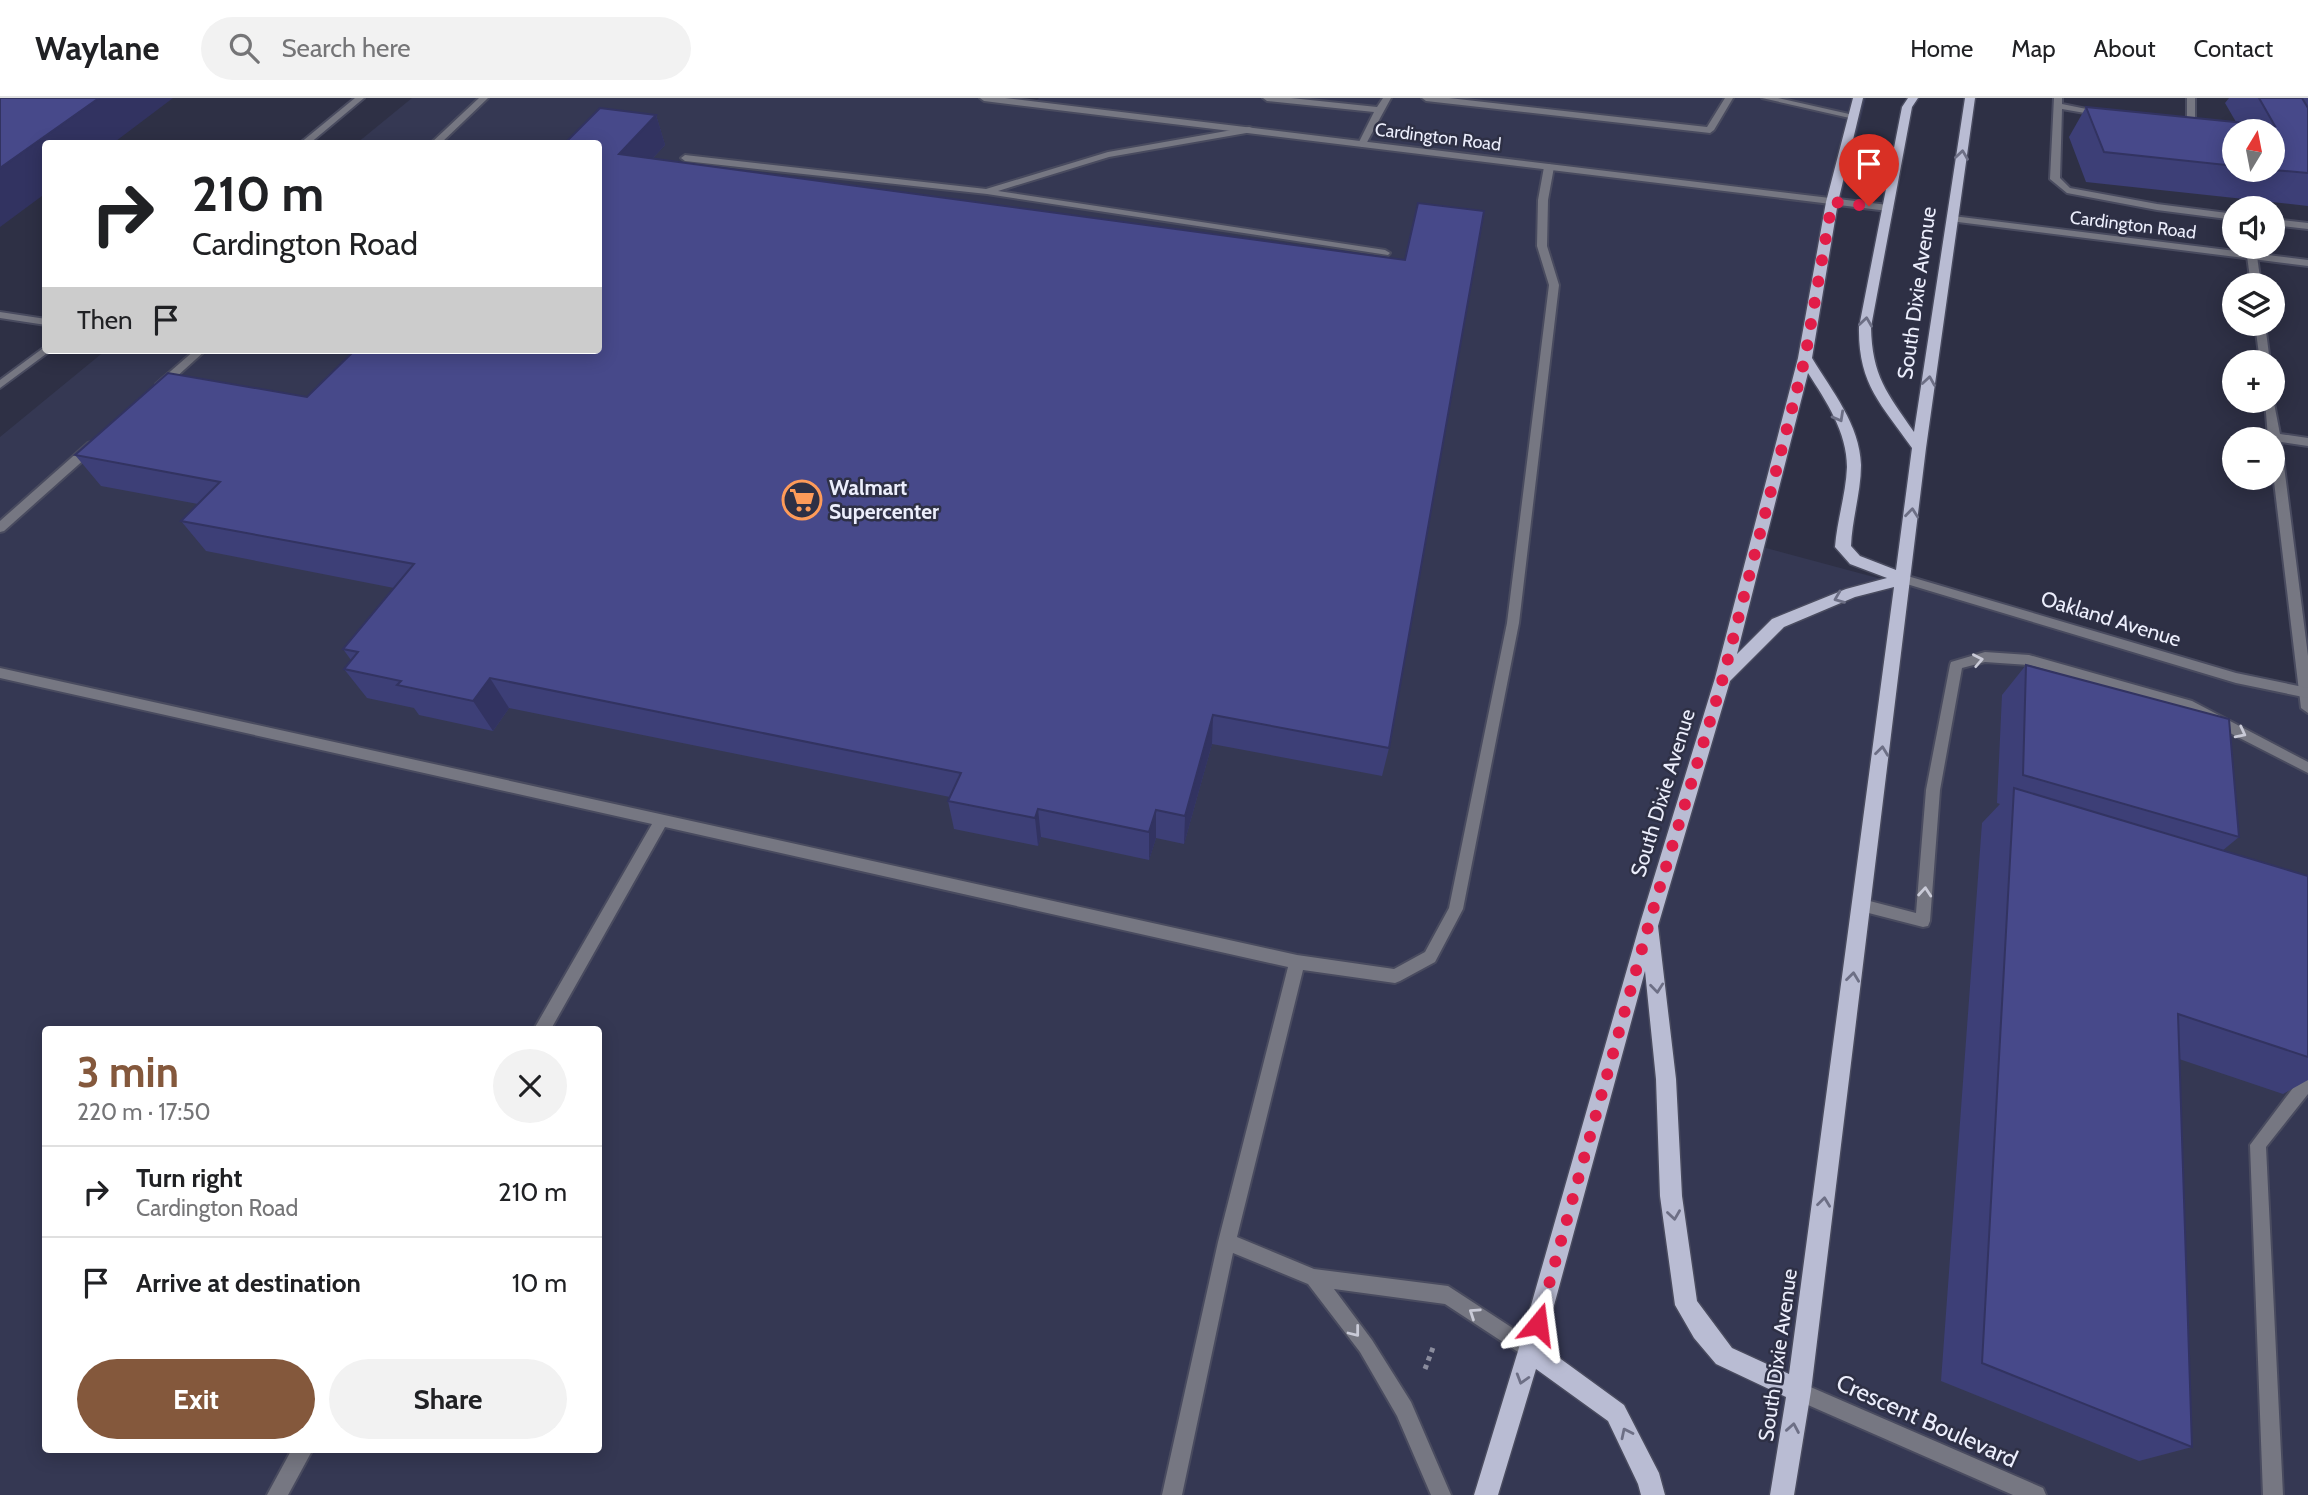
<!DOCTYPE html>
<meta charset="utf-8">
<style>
:root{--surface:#fff;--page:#f2f2f2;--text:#202124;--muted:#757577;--line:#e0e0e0;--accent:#84583c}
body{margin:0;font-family:Cabin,sans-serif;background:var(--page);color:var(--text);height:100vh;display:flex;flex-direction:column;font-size:26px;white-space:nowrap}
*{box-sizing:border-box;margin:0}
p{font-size:23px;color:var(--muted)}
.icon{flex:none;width:38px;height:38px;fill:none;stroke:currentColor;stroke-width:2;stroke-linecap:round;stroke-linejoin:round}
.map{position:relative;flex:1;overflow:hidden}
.panel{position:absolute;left:42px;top:928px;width:560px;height:427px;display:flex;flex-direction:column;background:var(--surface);border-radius:7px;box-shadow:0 4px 18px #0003}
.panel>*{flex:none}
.top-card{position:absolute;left:42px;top:42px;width:560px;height:214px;border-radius:7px;box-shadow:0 4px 18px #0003;background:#fff;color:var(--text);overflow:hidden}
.needle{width:46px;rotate:10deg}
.buttons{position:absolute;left:2222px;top:21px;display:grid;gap:14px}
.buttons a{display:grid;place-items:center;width:63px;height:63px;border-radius:50%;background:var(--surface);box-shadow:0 4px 18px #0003;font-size:35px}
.pin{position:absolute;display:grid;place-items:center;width:60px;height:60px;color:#fff;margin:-72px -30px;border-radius:50% 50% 50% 0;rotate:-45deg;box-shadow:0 0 7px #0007}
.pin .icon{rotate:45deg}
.me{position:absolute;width:77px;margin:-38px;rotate:16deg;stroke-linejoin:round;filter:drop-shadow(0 0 5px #0008)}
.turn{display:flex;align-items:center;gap:24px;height:147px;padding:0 35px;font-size:32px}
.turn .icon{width:91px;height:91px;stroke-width:2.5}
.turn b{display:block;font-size:49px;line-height:60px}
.then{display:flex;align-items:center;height:66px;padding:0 35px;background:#0003;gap:14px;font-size:26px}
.round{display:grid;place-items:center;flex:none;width:74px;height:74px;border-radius:37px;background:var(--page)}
.head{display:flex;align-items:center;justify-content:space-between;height:119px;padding:0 35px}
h1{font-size:42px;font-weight:700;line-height:52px;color:var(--accent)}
.cta{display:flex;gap:14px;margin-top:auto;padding:14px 35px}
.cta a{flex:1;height:80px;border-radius:42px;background:var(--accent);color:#fff;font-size:28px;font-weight:700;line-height:80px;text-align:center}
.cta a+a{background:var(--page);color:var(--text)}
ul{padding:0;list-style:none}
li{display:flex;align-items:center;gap:21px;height:91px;padding:0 35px;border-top:2px solid var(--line)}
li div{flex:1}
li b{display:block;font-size:26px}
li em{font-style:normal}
header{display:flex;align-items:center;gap:42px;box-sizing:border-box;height:98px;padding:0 35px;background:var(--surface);border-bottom:2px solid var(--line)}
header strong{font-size:33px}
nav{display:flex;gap:38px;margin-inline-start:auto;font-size:24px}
.search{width:490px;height:63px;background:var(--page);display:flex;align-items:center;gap:18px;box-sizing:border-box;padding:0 24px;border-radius:38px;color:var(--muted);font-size:26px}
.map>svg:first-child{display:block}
.built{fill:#353853;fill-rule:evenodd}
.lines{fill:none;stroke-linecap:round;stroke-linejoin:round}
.service-casing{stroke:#494b5f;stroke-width:4}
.minor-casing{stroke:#494b5f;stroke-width:4}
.tertiary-casing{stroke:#494b5f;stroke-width:4}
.primary-casing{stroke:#494b5f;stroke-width:3}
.path{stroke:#8a8c9d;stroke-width:5;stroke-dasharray:4.5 4.5;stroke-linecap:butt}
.service{fill:#767782;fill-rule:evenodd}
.minor{fill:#767782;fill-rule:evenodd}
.tertiary{fill:#767782;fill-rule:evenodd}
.primary{fill:#b9bcd3;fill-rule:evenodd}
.wall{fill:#3d3f77;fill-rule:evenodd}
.shaded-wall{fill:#323361}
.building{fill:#47498a;stroke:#323361;stroke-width:2}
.oneway{stroke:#6d6f85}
.oneway2{stroke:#c9cad7}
.route{stroke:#e11d48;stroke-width:12;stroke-dasharray:0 21.6}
.labels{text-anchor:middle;stroke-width:5;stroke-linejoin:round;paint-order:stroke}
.far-street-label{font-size:18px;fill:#eceefc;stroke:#2e3045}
.street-label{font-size:21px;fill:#eceefc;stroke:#2e3045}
.poi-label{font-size:21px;font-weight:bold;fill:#eceefc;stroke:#2e3045;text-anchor:start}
.near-street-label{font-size:24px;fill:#eceefc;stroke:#2e3045}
</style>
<header>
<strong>Waylane</strong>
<div class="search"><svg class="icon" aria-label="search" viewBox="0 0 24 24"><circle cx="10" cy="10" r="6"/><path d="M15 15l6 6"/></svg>Search here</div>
<nav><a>Home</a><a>Map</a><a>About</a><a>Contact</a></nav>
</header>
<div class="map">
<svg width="2308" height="1397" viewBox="0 0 2308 1397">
<rect width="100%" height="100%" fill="#2e3045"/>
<path class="built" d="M412,0H984L1032,6L1039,0H1866L1755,447L2306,595L2308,616V1397H0V339L106,252H598V46L357,45ZM46,931H598V1351H46Z"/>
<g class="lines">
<defs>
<g id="service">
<path d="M355,0H364L309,46H299Z"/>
<path d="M479,0H488L440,46H430Z"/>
<path d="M1263,0H1291L1377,9L1383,0H1391L1366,46L1362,49L1358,46L1374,14L1267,3Z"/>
<path d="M1422,0H1449L1707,29L1725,0H1733L1714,32L1710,35L1426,3Z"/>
<path d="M1762,0H1778L1858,18L1854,21Z"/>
<path d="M2054,0H2062V6L2106,15L2102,18L2062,11L2060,80L2070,90L2157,106L2235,116V122L2157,112L2067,95L2050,81Z"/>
<path d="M2187,0H2195V30L2191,33L2180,29L2187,27Z"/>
<path d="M1249,29L1252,30V34L1109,59L998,93L1385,152L1390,155L1388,157L987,96L685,63L681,60L685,57L986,91L1108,54Z"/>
<path d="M1549,66L1554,69L1548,102L1547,148L1559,187L1519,525L1463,811L1435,864L1400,883L1395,885L1303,872L1237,1139L1314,1171L1448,1188L1537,1246L1539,1253L1537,1260L1530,1262L1445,1206L1334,1191L1372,1242L1411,1304L1451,1397H1431L1397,1318L1360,1254L1308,1186L1233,1155L1182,1397H1162L1218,1144L1288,869L665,729L551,931H534L652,726L0,580V570L1297,857L1394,871L1425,854L1449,810L1507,525L1549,187L1537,148L1538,102L1544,69Z"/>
<path d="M2273,121L2308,125V131L2273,127Z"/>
<path d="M2252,155L2257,158L2261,187H2251L2247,158Z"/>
<path d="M0,214L46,221V227L0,220Z"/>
<path d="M2255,226H2265L2270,264H2260Z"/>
<path d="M46,248V252L50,253L0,290V282Z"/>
<path d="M195,252H206L164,290H156V286Z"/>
<path d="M2273,300L2280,336L2308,340V348L2281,344L2308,558V615L2301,610L2273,375V341L2268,339L2265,303H2273Z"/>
<path d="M92,344L98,348L96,351L4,433L0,434V423L88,345Z"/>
<path d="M1985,554L2029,557L2192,603L2308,664V675L2183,611L2029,567L1985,564L1962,570L1940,692L1930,823L1928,828L1923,829L1857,812L1855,807L1857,802L1862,801L1916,815L1926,692L1950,567L1951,564Z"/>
<path d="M2308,975V996L2266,1049L2283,1397H2263L2250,1047L2302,978Z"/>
<path d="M292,1351H313L288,1397H267Z"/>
</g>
<g id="minor">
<path d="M1953,118L2308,162V168L1950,123V119Z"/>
<path d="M1904,477L2236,575L2308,590V600L2236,585L1900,484L1898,481Z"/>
<path d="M1799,1284L2043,1390L2046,1397H2013L1792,1300L1790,1293L1792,1286Z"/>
</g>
<path id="tertiary" d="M980,0H1005L1888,107L1893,110L1888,113L984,3Z"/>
<path id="primary" d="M1853,0H1863L1838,104L1812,260C1832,293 1860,327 1861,367C1861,394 1852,421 1851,448L1860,458L1896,472L1912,350C1881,306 1858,286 1859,229L1902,9L1908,0H1918L1912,9L1871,229C1872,278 1887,295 1914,334L1965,0H1975L1926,350L1811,1293L1794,1397H1770L1786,1299L1716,1266L1694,1240L1675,1207L1660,1098L1656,981L1645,873L1543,1248L1624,1307L1659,1375L1665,1397H1641L1638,1386L1608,1323L1536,1271L1498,1397H1474L1518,1253L1641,822L1715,580L1798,260L1826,104ZM1808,275C1826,303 1847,334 1847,369C1846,396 1837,422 1835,449L1850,466L1887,480L1846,491L1772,521L1737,556ZM1894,489L1789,1276L1732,1250L1697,1203L1682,1098L1676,981L1658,828L1730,583L1784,529L1855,499Z"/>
</defs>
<use href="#service" class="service-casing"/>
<use href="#minor" class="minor-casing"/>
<use href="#tertiary" class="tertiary-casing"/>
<use href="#primary" class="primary-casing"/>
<path class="path" d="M1425,1271L1434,1247"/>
<use href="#service" class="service"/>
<use href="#minor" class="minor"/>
<use href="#tertiary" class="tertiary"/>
<use href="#primary" class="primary"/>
</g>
<g class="wall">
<path d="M2229,0H2308V108L2086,84L2069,39L2086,9L2236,24L2225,5ZM2235,33L2273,72H2235Z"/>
<path d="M656,17L665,47L653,60L1389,650L1382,678L1212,646L1184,746L1156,740L1149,762L1041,739L1038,748L954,731L948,703L950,699L509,610L493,633L419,617L414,610L367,600L344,571L351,562L343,551L394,490L206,453L181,423L198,406L101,388L75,357L307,299Z"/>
<path d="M2026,567L2239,739L2222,753L2308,778V982L2283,996L2179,961L2192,1349L2139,1363L1941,1283L1982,725L2000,706L1997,705L2002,597Z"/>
</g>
<g class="shaded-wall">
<path d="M99,0H173L112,46H46V95L0,129V70Z"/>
<path d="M656,17L665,47L629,86L619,56Z"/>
<path d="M490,580L509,610L493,633L473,603Z"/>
<path d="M1213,617L1212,646L1184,746L1185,718Z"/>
<path d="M1038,711L1041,739L1038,748L1035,720Z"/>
<path d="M1156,712V740L1149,762V734Z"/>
</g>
<g class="building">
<path d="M0,0H99L0,70Z"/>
<path d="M2259,0H2302L2308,10V75L2273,72V33H2235V68L2104,54L2086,9L2275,28Z"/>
<path d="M600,10L656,17L619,56L1405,162L1418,105L1484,113L1389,650L1213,617L1185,718L1156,712L1149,734L1038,711L1035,720L948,703L961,675L490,580L473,603L397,587L401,583L344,571L358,554L343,551L414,466L181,423L220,384L75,357L168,275L307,299L355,252H598V46H564Z"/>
<path d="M2026,567L2229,621L2239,739L2023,677Z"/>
<path d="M2014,690L2308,778V959L2178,916L2192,1349L1982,1265Z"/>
</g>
<defs><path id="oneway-chevron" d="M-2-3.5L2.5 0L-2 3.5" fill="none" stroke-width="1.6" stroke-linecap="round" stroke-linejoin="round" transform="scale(1.75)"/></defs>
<g class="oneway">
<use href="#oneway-chevron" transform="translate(1962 57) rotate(-82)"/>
<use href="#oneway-chevron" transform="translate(1866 224) rotate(-82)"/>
<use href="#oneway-chevron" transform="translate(1929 283) rotate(-81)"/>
<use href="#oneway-chevron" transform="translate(1839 319) rotate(61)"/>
<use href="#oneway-chevron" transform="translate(1912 415) rotate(-84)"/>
<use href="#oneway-chevron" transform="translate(1839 500) rotate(158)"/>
<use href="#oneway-chevron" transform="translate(1882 653) rotate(-83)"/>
<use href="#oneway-chevron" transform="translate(1853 879) rotate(-83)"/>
<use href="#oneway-chevron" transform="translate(1657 890) rotate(84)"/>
<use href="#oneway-chevron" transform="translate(1824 1104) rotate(-83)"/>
<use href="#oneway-chevron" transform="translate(1674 1117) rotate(82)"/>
<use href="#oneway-chevron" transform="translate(1522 1281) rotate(107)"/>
<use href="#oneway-chevron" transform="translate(1793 1330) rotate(-80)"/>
<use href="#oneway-chevron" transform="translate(1626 1335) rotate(-116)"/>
</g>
<g class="oneway2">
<use href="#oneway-chevron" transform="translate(1978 562) rotate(-11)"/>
<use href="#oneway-chevron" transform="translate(2241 635) rotate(27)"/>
<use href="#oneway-chevron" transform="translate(1925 794) rotate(-85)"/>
<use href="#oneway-chevron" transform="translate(1474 1215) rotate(-146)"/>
<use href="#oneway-chevron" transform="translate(1355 1234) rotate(52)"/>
</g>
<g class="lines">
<path class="route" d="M1538,1226L1650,822L1723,580L1805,260L1832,104L1869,108"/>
</g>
<defs>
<symbol id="supermarket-ring" viewBox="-11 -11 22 22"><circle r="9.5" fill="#2e3045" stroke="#fe9b59" stroke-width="1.5"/><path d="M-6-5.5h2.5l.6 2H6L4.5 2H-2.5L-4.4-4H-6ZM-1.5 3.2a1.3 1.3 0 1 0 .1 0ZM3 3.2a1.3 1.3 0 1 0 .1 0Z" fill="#fe9b59"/></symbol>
</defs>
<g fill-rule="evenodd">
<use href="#supermarket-ring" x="780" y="380" width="44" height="44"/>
</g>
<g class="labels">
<g class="far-street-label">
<text transform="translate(1438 39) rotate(7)" y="6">Cardington Road</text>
<text transform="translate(2133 127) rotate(7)" y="6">Cardington Road</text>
</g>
<g class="street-label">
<text transform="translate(1917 195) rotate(-82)" y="7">South Dixie Avenue</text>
<text transform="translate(2111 521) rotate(17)" y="7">Oakland Avenue</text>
<text transform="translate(1663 695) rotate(-73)" y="7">South Dixie Avenue</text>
<text transform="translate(1778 1257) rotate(-82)" y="7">South Dixie Avenue</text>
</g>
<g class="poi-label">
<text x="829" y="397">Walmart<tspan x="829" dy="24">Supercenter</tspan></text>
</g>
<g class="near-street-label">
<text transform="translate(1927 1323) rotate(24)" y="8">Crescent Boulevard</text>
</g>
</g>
</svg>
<div class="buttons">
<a><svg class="needle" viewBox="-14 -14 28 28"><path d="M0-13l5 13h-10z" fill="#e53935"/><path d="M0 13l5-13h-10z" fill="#757577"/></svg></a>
<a><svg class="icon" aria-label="sound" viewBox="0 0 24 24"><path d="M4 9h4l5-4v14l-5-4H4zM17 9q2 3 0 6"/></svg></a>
<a><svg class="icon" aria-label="layers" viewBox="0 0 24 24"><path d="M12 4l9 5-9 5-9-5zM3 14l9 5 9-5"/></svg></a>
<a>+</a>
<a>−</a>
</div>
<div class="pin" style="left:1869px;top:108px;background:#d93025"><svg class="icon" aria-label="arrive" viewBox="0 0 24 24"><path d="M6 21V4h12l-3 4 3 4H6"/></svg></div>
<svg class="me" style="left:1538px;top:1226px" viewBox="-20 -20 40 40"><path d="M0-17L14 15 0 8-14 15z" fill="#e11d48" stroke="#fff" stroke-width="4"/></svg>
<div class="top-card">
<div class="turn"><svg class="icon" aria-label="right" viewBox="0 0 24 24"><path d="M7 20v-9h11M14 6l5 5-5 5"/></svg><div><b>210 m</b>Cardington Road</div></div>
<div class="then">Then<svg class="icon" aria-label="arrive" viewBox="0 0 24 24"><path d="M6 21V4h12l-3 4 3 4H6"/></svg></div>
</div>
<section class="panel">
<div class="head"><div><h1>3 min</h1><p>220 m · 17:50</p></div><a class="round"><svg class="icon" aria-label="close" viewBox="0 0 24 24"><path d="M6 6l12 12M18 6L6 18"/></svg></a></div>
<ul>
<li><svg class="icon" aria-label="right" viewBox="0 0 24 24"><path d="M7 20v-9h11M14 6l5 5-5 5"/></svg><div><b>Turn right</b><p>Cardington Road</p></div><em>210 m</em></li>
<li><svg class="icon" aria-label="arrive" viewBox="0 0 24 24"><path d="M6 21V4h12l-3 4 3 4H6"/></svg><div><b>Arrive at destination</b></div><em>10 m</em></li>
</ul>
<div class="cta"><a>Exit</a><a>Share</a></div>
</section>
</div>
